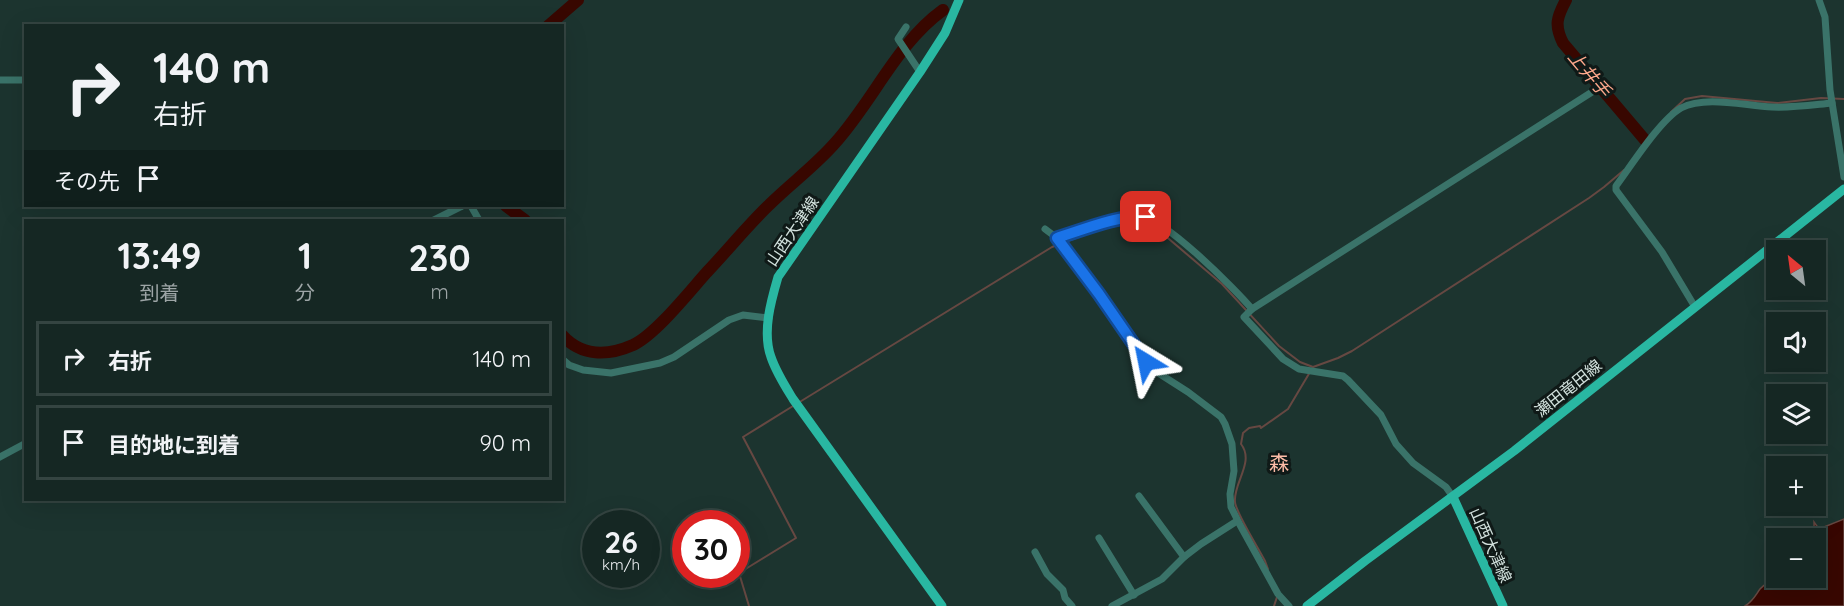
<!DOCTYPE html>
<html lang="ja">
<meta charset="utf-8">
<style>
:root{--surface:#152723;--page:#223330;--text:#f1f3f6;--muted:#9da5a6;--line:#344441}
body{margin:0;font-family:Quicksand,"Noto Sans JP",sans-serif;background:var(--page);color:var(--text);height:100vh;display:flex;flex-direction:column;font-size:22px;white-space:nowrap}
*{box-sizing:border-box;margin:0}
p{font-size:20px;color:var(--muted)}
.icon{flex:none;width:33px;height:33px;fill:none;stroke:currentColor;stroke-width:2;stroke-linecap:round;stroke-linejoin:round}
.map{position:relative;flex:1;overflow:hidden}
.panel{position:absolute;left:24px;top:219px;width:540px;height:282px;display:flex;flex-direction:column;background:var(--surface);border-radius:0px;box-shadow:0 6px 24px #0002,0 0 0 2px var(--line)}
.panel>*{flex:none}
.banner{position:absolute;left:24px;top:24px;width:540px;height:183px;border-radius:0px;box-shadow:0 6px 24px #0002,0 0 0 2px var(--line);background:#152723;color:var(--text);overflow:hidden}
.needle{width:39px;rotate:331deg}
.fabs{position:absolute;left:1766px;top:240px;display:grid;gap:12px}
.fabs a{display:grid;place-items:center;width:60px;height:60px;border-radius:0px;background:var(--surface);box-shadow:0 6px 24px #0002,0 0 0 2px var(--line);font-size:30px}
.speed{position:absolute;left:582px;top:510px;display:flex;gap:12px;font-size:30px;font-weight:700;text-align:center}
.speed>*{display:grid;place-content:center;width:78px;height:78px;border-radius:50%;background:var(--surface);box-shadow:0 6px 24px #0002,0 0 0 2px var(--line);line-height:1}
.speed small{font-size:15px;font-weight:400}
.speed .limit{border:9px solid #d22;background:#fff;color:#111}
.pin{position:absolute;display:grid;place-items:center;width:51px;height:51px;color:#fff;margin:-26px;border-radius:12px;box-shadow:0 3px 9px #0006}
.me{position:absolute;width:66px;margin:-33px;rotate:325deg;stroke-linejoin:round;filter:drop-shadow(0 0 4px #0008)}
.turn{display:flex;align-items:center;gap:21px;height:126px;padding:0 30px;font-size:27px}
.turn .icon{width:78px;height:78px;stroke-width:2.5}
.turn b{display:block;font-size:42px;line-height:51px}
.then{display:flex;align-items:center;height:57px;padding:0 30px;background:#0003;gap:12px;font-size:22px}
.eta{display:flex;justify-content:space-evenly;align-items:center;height:102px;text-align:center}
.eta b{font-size:36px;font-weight:700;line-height:42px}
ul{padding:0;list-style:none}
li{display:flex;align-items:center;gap:18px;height:75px;margin:0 12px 9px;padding:0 18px;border:3px solid var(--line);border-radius:0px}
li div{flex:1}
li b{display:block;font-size:22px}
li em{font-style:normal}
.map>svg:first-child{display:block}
.water{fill:#380700;stroke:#664842;stroke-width:1.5}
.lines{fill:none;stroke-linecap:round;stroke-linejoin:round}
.stream{stroke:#664842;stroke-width:2}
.river{stroke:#380700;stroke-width:12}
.minor{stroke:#3a7369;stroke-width:7}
.major{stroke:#29b7a2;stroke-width:9}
.route-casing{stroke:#114b97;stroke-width:15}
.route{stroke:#1a73e8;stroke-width:10}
.labels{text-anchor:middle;stroke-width:6;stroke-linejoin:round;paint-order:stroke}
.street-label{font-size:16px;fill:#d2e1dd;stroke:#0f1917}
.water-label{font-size:18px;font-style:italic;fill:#fea88c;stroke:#0f1917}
.quarter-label{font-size:20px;fill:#fcbca7;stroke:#0f1917}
</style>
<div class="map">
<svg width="1844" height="606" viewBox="0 0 1844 606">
<rect width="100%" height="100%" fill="#1c342f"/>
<path class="water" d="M1844,519V606H1745C1753,601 1755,596 1760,589C1773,574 1798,578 1815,578L1814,522L1819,529Z"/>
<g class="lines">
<g class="stream">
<path d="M1671,112L1685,99L1702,96L1777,103L1821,98L1844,99"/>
<path d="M798,403L1052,247L1097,230L1129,223L1156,228L1222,284L1279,346L1300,362L1313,367"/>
<path d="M1268,569L1265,561C1259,549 1236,513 1235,502C1233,483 1255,462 1241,444L1243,433L1249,428L1260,426L1261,428L1288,409L1313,367L1338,358L1352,351L1589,198L1604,187L1624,170"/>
<path d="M749,606L739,573L796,538L743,437L793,406"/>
<path d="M1274,606L1277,597"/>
</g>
<g class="river">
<path d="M1566,0C1557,17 1554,25 1563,43L1645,140"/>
<path d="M548,26L578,0"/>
<path d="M506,206L525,220"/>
<path d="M562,335C582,357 608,356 633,345C656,334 689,292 707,272C728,250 747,226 769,205C790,184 815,166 835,143C873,101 897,43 943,10"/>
</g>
<g class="minor">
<path d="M1819,0L1825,17L1830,90L1844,177"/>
<path d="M906,27L898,39L920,72"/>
<path d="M0,80H26"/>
<path d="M471,206L479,220"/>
<path d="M434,220L462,206"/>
<path d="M1045,229L1057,238L1152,369L1188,392L1221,417L1225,424L1232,444L1234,471L1230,494L1231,507L1240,525L1278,594L1289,606"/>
<path d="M1057,238C1081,231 1113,218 1138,216C1161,214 1236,290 1252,309"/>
<path d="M1695,307L1662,252L1616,190V186C1631,166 1660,120 1681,108C1706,95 1745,106 1772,107C1793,108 1812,105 1832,103"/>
<path d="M562,359L569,365L583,370L611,373L660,363L674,357L729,320L743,315L769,318"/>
<path d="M0,457L26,443"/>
<path d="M1139,496L1184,557"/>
<path d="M1453,497L1446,487L1413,463L1396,444L1381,415L1348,380L1343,376L1299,369L1283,359L1244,317L1252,309L1592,92"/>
<path d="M1099,538L1134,595"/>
<path d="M1035,552L1047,574L1063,590L1065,598L1072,606"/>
<path d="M1112,606L1162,579L1184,557L1201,544L1237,521"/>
</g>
<g class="major">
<path d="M1453,497L1503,606"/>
<path d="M942,606L793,399C785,386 776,372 771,357C762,332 771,301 778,277L920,72L945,33L959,0"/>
<path d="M1307,606L1365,561L1514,451L1844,189"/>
</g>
</g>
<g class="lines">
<defs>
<path id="route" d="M1146,217C1124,213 1079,231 1057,238L1099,294L1146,362"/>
</defs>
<use href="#route" class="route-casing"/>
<use href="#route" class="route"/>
</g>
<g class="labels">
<g class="street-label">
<text transform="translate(792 231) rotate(-56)" y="6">山西大津線</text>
<text transform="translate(1568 388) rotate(-39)" y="6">瀬田竜田線</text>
<text transform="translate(1491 545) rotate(66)" y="6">山西大津線</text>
</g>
<g class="water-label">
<text transform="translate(1589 74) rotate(50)" y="6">上井手</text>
</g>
<g class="quarter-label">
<text x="1279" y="470">森</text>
</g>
</g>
</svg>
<div class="fabs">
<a><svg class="needle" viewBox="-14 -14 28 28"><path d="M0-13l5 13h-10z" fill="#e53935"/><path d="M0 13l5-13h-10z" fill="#9da5a6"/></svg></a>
<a><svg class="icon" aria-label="sound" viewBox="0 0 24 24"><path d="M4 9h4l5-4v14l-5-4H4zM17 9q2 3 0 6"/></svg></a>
<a><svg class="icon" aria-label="layers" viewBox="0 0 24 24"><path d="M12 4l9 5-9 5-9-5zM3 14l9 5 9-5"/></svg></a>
<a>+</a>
<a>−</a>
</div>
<div class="speed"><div>26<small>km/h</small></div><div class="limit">30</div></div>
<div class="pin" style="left:1146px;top:217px;background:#d93025"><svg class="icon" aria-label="arrive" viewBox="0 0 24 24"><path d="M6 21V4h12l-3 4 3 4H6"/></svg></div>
<svg class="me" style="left:1146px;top:362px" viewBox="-20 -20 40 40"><path d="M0-17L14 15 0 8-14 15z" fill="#1a73e8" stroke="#fff" stroke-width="4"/></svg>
<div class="banner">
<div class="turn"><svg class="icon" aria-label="right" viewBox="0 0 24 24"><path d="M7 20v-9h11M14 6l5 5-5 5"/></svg><div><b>140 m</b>右折</div></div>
<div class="then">その先<svg class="icon" aria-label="arrive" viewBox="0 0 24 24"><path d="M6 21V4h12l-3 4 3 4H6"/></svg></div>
</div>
<section class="panel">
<div class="eta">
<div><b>13:49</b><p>到着</p></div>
<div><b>1</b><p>分</p></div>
<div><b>230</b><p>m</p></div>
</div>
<ul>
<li><svg class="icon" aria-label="right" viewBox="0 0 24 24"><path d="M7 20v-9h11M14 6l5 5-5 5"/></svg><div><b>右折</b></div><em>140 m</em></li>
<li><svg class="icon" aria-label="arrive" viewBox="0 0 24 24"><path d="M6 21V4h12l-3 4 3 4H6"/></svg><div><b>目的地に到着</b></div><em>90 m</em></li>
</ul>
</section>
</div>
